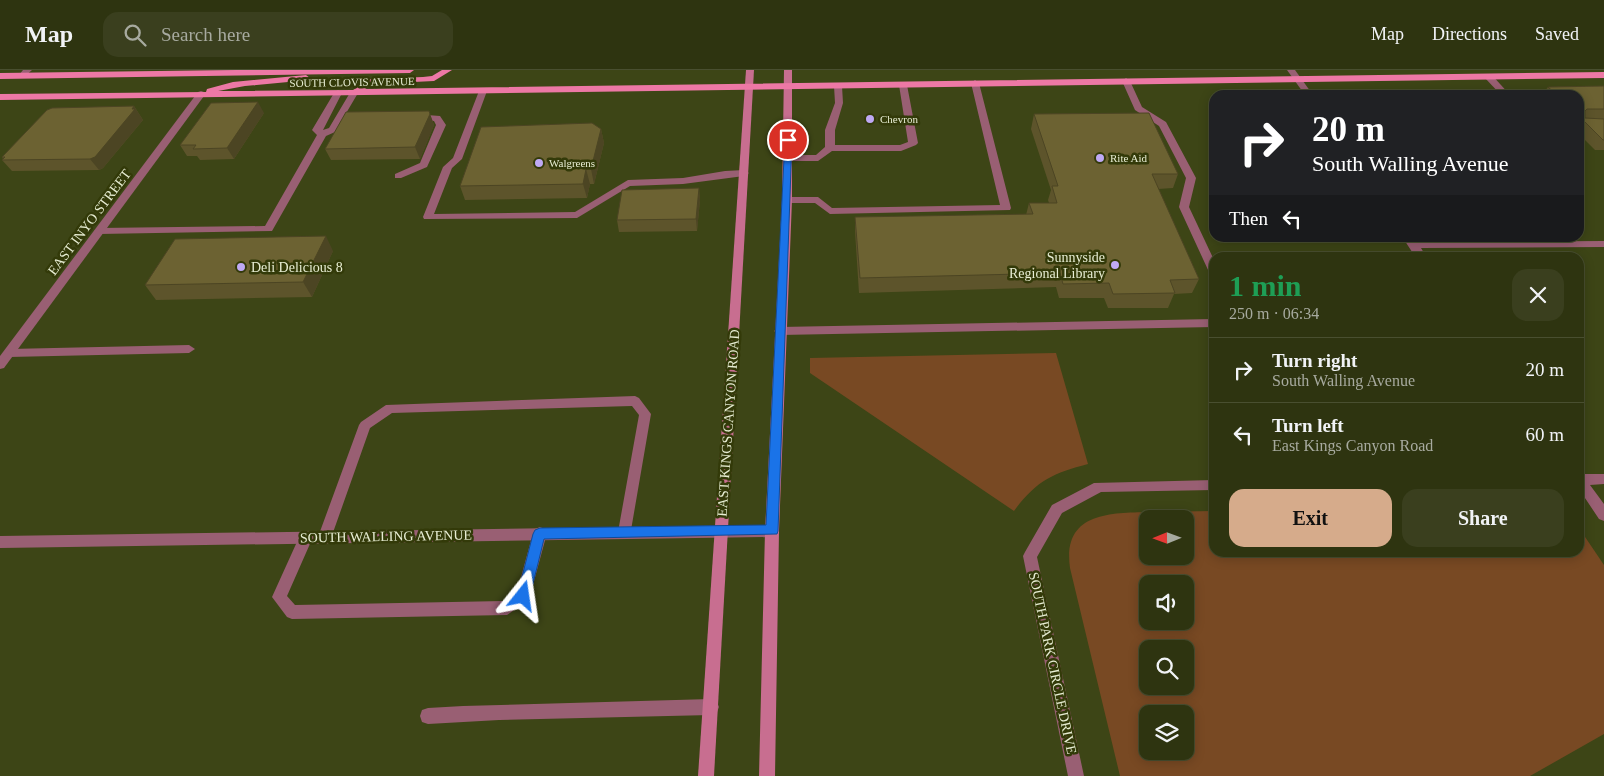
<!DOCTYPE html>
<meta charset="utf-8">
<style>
:root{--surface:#2e3410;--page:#3a3f1e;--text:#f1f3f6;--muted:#a7aa9f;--line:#494f30;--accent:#d6ab8b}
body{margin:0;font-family:"Times New Roman",serif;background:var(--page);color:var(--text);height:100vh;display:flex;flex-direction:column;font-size:19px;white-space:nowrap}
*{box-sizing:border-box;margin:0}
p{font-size:16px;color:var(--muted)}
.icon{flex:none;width:28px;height:28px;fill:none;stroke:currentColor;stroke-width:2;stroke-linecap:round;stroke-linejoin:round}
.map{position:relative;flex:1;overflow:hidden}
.sheet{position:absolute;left:1209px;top:182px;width:375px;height:305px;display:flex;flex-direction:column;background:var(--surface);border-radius:15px;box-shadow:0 2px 12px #0003,0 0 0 1px var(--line)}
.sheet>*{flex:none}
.guide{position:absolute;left:1209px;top:20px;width:375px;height:152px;border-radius:15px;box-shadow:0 2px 12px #0003,0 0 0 1px var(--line);background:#202124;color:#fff;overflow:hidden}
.needle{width:32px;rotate:269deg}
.controls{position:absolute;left:1139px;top:440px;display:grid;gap:10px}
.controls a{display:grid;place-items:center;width:55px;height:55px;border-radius:10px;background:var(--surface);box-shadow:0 2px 12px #0003,0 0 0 1px var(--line);font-size:25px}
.pin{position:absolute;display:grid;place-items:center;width:42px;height:42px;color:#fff;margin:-21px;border:2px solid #fff;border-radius:50%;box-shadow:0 1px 5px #0007}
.me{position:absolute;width:55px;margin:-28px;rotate:15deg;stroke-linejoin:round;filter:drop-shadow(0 0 4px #0008)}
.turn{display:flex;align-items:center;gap:18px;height:105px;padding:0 20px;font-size:22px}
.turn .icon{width:65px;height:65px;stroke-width:2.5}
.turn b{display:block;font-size:35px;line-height:42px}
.then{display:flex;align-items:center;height:48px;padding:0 20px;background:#0003;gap:10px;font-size:19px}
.round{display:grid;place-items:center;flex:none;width:52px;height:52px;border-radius:15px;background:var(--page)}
.head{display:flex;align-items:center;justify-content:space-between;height:85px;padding:0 20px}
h1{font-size:30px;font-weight:600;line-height:38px;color:#1e9e55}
.button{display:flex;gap:10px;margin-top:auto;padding:10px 20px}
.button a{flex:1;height:58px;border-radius:15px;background:var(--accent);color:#111;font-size:20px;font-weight:600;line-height:58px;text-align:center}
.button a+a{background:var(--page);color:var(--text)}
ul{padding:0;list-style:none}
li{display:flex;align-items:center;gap:15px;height:65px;padding:0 20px;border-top:1px solid var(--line)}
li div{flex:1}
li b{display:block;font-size:19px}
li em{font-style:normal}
header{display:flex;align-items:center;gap:30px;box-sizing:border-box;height:70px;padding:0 25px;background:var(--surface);border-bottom:1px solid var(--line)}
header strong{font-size:24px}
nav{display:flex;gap:28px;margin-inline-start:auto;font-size:18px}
.search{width:350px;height:45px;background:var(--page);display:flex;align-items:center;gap:12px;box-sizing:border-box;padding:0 18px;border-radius:15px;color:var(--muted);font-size:19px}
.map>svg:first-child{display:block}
.green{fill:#784923;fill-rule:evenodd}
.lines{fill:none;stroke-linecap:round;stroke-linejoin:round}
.lane{fill:#995f73;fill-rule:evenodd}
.street{fill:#995f73;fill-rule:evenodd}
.secondary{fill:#c86e90;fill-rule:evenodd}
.primary{fill:#ed78a5;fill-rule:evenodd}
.wall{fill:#5d542b}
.shaded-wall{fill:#4c4523}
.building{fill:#6c6232;stroke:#4c4523}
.route{fill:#1a73e8;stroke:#114b97}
.poi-dot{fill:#bfa9f4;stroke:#333a09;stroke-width:2}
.labels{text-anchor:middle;stroke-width:5;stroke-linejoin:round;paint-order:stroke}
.far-street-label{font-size:11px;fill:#e7edd3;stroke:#333a09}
.far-poi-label{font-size:11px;fill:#e7edd3;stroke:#333a09;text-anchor:start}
.street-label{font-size:14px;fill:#e7edd3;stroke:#333a09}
.poi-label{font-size:14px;fill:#e7edd3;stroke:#333a09;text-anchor:end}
</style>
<header>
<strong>Map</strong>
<div class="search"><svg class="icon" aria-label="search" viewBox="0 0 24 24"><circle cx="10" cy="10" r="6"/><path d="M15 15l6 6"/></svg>Search here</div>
<nav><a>Map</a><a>Directions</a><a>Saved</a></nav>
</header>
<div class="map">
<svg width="1604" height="706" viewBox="0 0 1604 706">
<rect width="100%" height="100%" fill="#3d4516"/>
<g class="green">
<path d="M1056,283L1088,394C1053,403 1036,411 1014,441L810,303V288Z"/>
<path d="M1214,441V482H1579V458L1604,495V664L1530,706H1120L1070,498C1062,441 1112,443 1152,442C1173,442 1193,441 1214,441ZM1148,449H1185V486H1148ZM1148,514H1185V551H1148ZM1148,579H1185V616H1148ZM1148,644H1185V681H1148Z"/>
</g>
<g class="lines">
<g class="lane">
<path d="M1126,8L1130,11L1142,37L1166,52L1196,108L1189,137L1214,190V206L1209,202L1179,137L1186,108L1159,56L1135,40L1122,11Z"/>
<path d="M975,10L979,13L1011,138L1010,140L830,144L815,133H787L782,130L787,127H818L832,138L1000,135L971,13Z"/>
<path d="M903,12L907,15L918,73L916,75L901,81H832L818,91H788L783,88L788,85H816L825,77V60L835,33L834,16L838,13L842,16L843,33L835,60V75H900L908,72L899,15Z"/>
<path d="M483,18L487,21L462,89L452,98L434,144L575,142L628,110L683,108L725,101L744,100L749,103L744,106L683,114L630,116L577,148L424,149L423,147L443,97L453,88L479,21Z"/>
<path d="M338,20L342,23L323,60L329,58L351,21L358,23L335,62L326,66L272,161L99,164L94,161L99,158L265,156L317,65L312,60L334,23Z"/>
<path d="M414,44L440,46L446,55L427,97L401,108H395V104L420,93L436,55L434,51L411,49L410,47Z"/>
<path d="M1214,249V257L780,265L774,261L780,257Z"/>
<path d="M189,275L195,279L189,283L9,287L3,283L9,279Z"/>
<path d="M635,326L639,328L651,344L630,466L625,468L620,466L618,462L639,345L632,336L392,343L370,358L330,471L325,473L320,471L318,467L359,355L361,352L386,335Z"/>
<path d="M540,457L545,459L547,463L530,526L528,531L507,545L292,549L287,547L272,527L301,463L306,461L311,463L313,467L287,526L295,535L504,531L517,522L533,463L535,459Z"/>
<path d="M711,629L717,632L719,637L717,642L711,645L499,650L428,654L422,652L420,646L422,640L428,638L463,636Z"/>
</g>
<g class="street">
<path d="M23,0H32L23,8L19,5Z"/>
<path d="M1287,0H1295L1313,25H1305Z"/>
<path d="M1485,4H1491L1510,25H1501L1485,8Z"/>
<path d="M201,21L204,22V26L4,298L0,299V286L198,22Z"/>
<path d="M1403,168H1413L1416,172L1604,171V177L1421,178L1427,188H1416Z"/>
<path d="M1579,404H1604V414L1590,415L1604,434V451L1599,449L1579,419Z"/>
<path d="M1214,410V420L1101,422L1062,443L1037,487L1084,706H1068L1023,486L1025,482L1052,435L1094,413Z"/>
<path d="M772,455L777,457L779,461L777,465L772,467L0,478V466Z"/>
</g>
<g class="secondary">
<path d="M746,0H754L714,706H698Z"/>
<path d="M784,0H792V130L779,461L775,706H759L765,461L782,130Z"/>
</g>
<g class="primary">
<path d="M236,0H414L410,3L0,9V3Z"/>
<path d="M442,0H452L434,11L373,14L365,19L1604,2V8L0,30V24L206,22L207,19L233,12L306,5L310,8L309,10L245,16L218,21L353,20L371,9L423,7L432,6Z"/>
</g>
</g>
<g class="wall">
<path d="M1604,16V80H1595L1579,64V25H1542L1548,17Z"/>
<path d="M1467,20L1498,25H1464Z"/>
<path d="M134,36L143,50L103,98L99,100L12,101L2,90L3,89L2,87Z"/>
<path d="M264,43L234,89L200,90L197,86H187L180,75Z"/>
<path d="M430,44L434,55L420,89L331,90L325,79Z"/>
<path d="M1034,44L1178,104L1173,118L1158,119L1199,209L1192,223L1174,224L1168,238H1108L1104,228H1059L1056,217L859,223L855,161V147L1026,145L1029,133H1049L1048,130L1051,120L1031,59Z"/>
<path d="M601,59L604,73L594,114H590L587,128L465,130L460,116Z"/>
<path d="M699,118L700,130L697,161L619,162L617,150Z"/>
<path d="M333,181L312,227L156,230L145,215Z"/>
</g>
<g class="shaded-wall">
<path d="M258,32L264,43L234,89L227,78Z"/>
<path d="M134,36L143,50L103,98L99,100L90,89Z"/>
<path d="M430,44L434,55L420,89L415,77Z"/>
<path d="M601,59L604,73L594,114L591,99Z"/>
<path d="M586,99L590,114L587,128L583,114Z"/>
<path d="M699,118L700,130L697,161L696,149Z"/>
<path d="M326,166L333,181L312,227L303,212Z"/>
</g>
<g class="building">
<path d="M1604,16V39H1587L1585,41V48L1604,49V70H1603L1579,46V25H1557L1548,17Z"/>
<path d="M1467,20H1494L1498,25H1471Z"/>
<path d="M258,32L227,78L193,79L196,75H180L211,33Z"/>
<path d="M134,36L132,39H135L95,87L90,89L2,90L5,87H2L47,40L52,38Z"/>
<path d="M429,41L430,44L415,77L325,79L346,42Z"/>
<path d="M1149,43L1178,104H1152L1199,209L1170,210L1175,223L1113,224L1109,213L1063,214L1060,203L860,208L855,147L1033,144L1029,133H1057L1052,116H1058L1034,44Z"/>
<path d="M592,53L601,59L591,99H586L583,114L460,116L481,57Z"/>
<path d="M699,118L696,149L617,150L622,120Z"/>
<path d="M326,166L303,212L145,215L175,169Z"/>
</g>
<path class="route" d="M785,68L792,70L778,461L777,464L544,469L530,526L528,530L523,531L519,530L517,526L533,464L535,460L540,458L766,455Z"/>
<g class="poi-dot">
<circle cx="870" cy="49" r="5"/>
<circle cx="1100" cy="88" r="5"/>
<circle cx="539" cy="93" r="5"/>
<circle cx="1115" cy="195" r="5"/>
<circle cx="241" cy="197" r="5"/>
</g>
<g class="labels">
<g class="far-street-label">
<text transform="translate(352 12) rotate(-1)" y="4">SOUTH CLOVIS AVENUE</text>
</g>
<g class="far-poi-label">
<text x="880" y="53">Chevron</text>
<text x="1110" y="92">Rite Aid</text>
<text x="549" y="97">Walgreens</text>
</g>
<g class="street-label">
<text transform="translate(89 152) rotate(-53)" y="5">EAST INYO STREET</text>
<text transform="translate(728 353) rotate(-86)" y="5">EAST KINGS CANYON ROAD</text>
<text transform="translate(386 466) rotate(-1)" y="5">SOUTH WALLING AVENUE</text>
<text transform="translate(1053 593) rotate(78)" y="5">SOUTH PARK CIRCLE DRIVE</text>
</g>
<g class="poi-label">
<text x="1105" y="192">Sunnyside<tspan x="1105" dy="16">Regional Library</tspan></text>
<text x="251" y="202" text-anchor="start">Deli Delicious 8</text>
</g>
</g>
</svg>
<div class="controls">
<a><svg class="needle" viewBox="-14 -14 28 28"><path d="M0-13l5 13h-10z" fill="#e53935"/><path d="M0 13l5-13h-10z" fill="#a7aa9f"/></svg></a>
<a><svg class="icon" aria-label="sound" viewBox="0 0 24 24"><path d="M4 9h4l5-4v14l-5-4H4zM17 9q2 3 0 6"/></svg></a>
<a><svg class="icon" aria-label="search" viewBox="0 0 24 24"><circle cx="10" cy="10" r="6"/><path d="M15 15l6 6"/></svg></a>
<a><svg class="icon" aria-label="layers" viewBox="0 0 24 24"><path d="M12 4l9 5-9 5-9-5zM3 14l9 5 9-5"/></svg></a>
</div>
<div class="pin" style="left:788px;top:70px;background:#d93025"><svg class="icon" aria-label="arrive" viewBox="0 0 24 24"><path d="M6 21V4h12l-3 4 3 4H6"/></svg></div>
<svg class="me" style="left:523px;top:526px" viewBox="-20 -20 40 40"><path d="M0-17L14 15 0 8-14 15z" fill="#1a73e8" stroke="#fff" stroke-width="4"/></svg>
<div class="guide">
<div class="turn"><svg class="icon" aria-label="right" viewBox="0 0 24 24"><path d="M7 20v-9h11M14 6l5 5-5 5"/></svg><div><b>20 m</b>South Walling Avenue</div></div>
<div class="then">Then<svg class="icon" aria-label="left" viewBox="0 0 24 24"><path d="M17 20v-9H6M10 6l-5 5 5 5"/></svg></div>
</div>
<section class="sheet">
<div class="head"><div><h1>1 min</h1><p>250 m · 06:34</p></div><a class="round"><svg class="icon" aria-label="close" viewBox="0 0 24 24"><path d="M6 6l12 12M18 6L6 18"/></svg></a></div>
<ul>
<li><svg class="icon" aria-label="right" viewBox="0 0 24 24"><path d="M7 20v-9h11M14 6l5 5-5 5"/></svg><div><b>Turn right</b><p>South Walling Avenue</p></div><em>20 m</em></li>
<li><svg class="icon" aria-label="left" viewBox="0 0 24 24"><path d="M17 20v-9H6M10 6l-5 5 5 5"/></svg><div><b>Turn left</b><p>East Kings Canyon Road</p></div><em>60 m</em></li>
</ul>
<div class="button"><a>Exit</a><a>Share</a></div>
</section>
</div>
